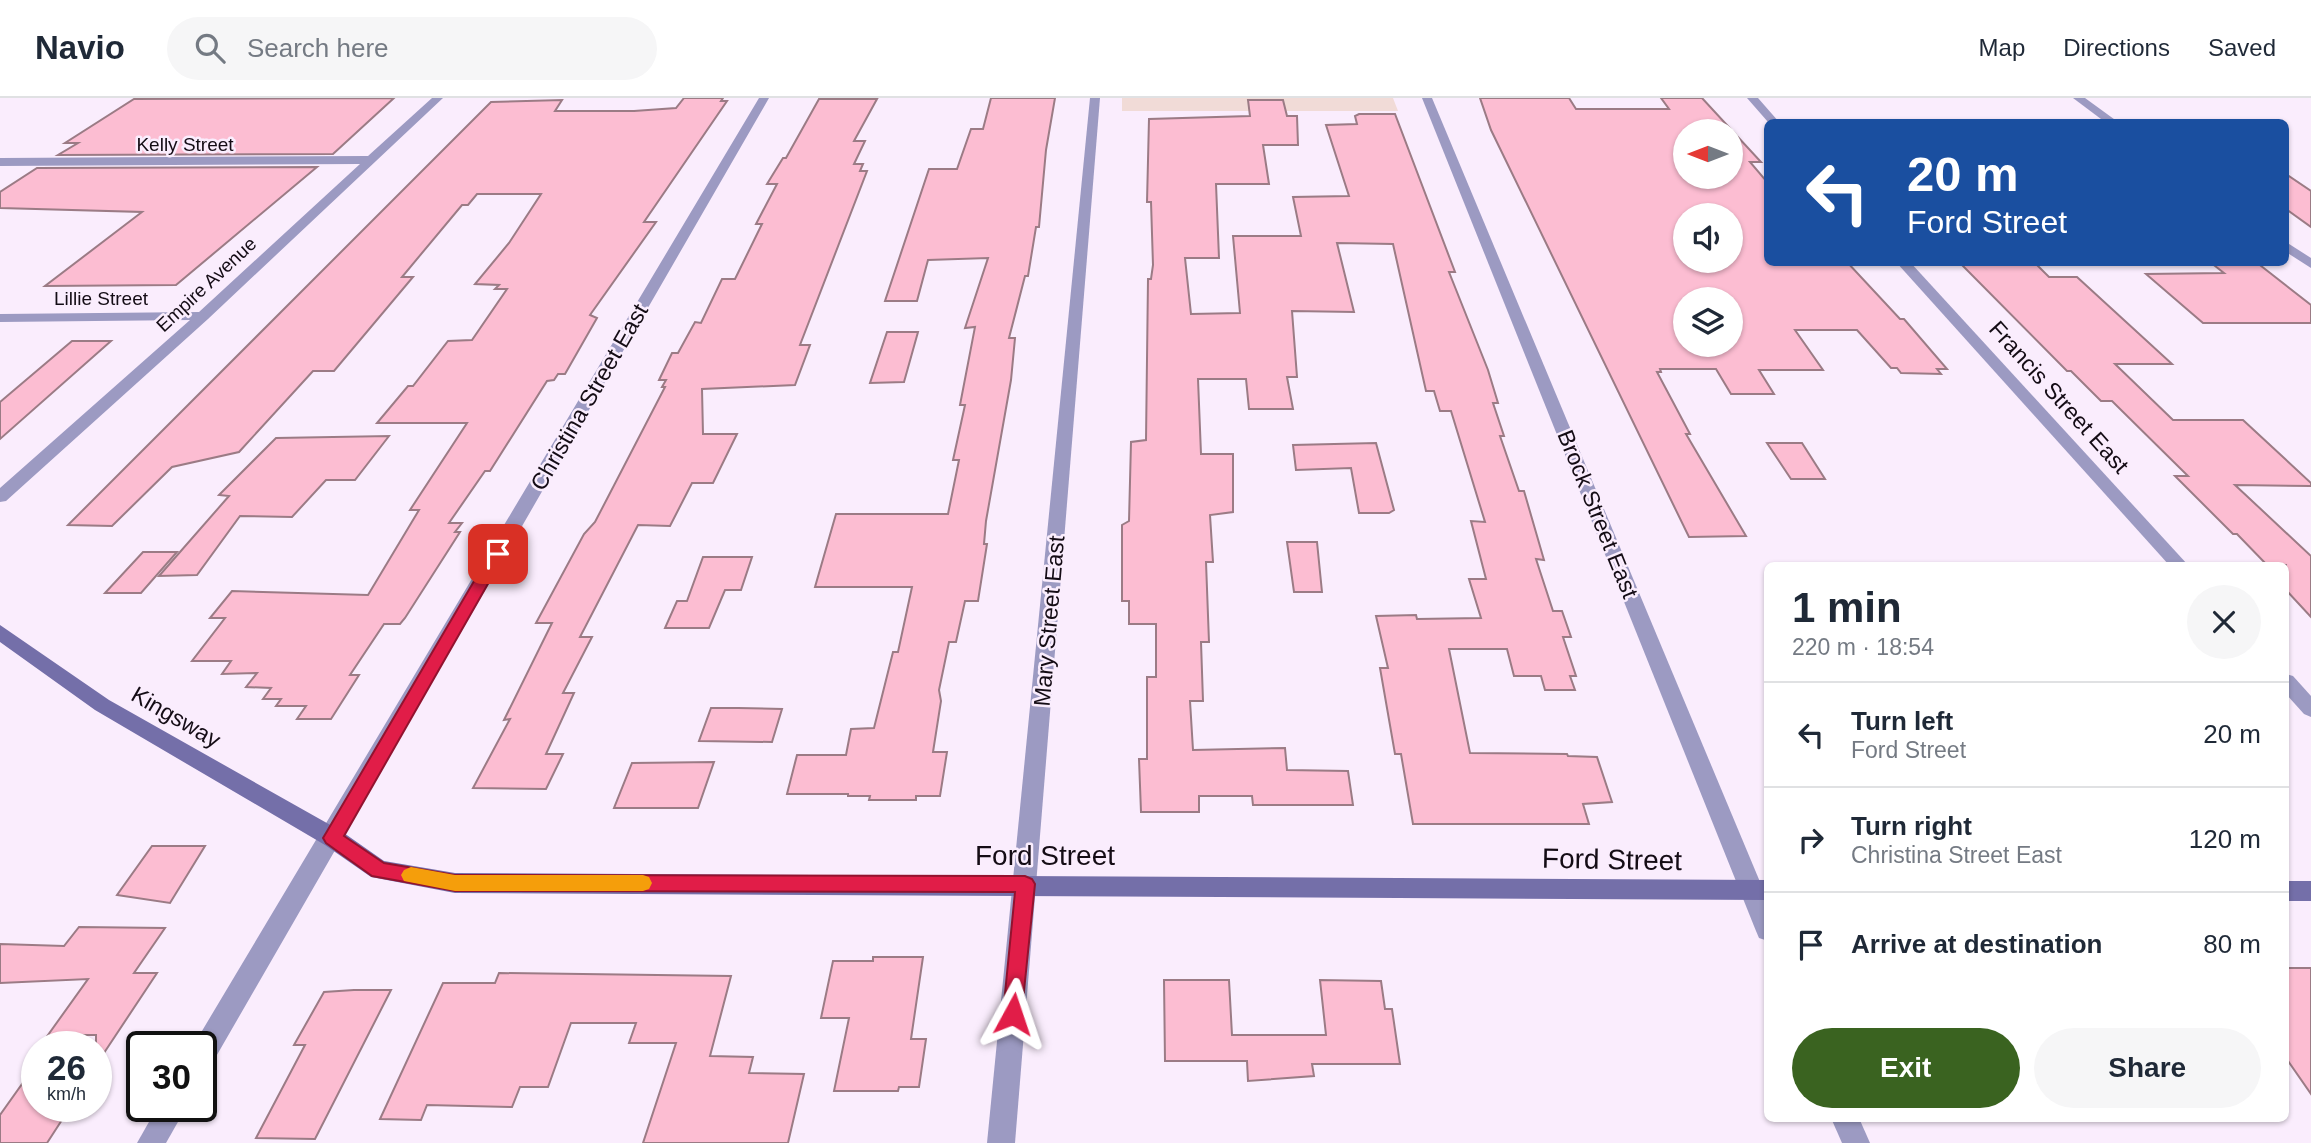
<!DOCTYPE html>
<meta charset="utf-8">
<style>
:root{--surface:#fff;--page:#f6f6f7;--text:#1f2937;--muted:#747a83;--line:#e0e1e3;--accent:#3a6320}
body{margin:0;font-family:Helvetica,sans-serif;background:var(--page);color:var(--text);height:100vh;display:flex;flex-direction:column;font-size:26px;white-space:nowrap}
*{box-sizing:border-box;margin:0}
p{font-size:23px;color:var(--muted)}
.icon{flex:none;width:38px;height:38px;fill:none;stroke:currentColor;stroke-width:2;stroke-linecap:round;stroke-linejoin:round}
.map{position:relative;flex:1;overflow:hidden}
.drawer{position:absolute;left:1764px;top:464px;width:525px;height:560px;display:flex;flex-direction:column;background:var(--surface);border-radius:10px;box-shadow:0 2px 5px #0004}
.drawer>*{flex:none}
.guide{position:absolute;left:1764px;top:21px;width:525px;height:147px;border-radius:10px;box-shadow:0 2px 5px #0004;background:#1a4fa0;color:#fff;overflow:hidden}
.needle{width:46px;rotate:270deg}
.buttons{position:absolute;left:1673px;top:21px;display:grid;gap:14px}
.buttons a{display:grid;place-items:center;width:70px;height:70px;border-radius:50%;background:var(--surface);box-shadow:0 2px 5px #0004;font-size:35px}
.speed{position:absolute;left:21px;top:933px;display:flex;gap:14px;font-size:35px;font-weight:700;text-align:center}
.speed>*{display:grid;place-content:center;width:91px;height:91px;border-radius:50%;background:var(--surface);box-shadow:0 2px 5px #0004;line-height:1}
.speed small{font-size:18px;font-weight:400}
.speed .limit{border:4px solid #111;border-radius:10px;background:#fff;color:#111}
.pin{position:absolute;display:grid;place-items:center;width:60px;height:60px;color:#fff;margin:-30px;border-radius:14px;box-shadow:0 4px 10px #0006}
.me{position:absolute;width:77px;margin:-38px;rotate:5deg;stroke-linejoin:round;filter:drop-shadow(0 0 5px #0008)}
.turn{display:flex;align-items:center;gap:24px;height:147px;padding:0 28px;font-size:32px}
.turn .icon{width:91px;height:91px;stroke-width:2.5}
.turn b{display:block;font-size:49px;line-height:60px}
.round{display:grid;place-items:center;flex:none;width:74px;height:74px;border-radius:37px;background:var(--page)}
.headline{display:flex;align-items:center;justify-content:space-between;height:119px;padding:0 28px}
h1{font-size:42px;font-weight:600;line-height:52px}
.button{display:flex;gap:14px;margin-top:auto;padding:14px 28px}
.button a{flex:1;height:80px;border-radius:42px;background:var(--accent);color:#fff;font-size:28px;font-weight:600;line-height:80px;text-align:center}
.button a+a{background:var(--page);color:var(--text)}
ul{padding:0;list-style:none}
li{display:flex;align-items:center;gap:21px;height:105px;padding:0 28px;border-top:2px solid var(--line)}
li div{flex:1}
li b{display:block;font-size:26px}
li em{font-style:normal}
header{display:flex;align-items:center;gap:42px;box-sizing:border-box;height:98px;padding:0 35px;background:var(--surface);border-bottom:2px solid var(--line)}
header strong{font-size:33px}
nav{display:flex;gap:38px;margin-inline-start:auto;font-size:24px}
.search{width:490px;height:63px;background:var(--page);display:flex;align-items:center;gap:18px;box-sizing:border-box;padding:0 24px;border-radius:38px;color:var(--muted);font-size:26px}
.map>svg:first-child{display:block}
.green{fill:#f1dbd7}
.building{fill:#fcbdd2;stroke:#9b7b85;stroke-width:2;fill-rule:evenodd}
.lines{fill:none;stroke-linecap:round;stroke-linejoin:round}
.minor{fill:#9c9ac2;fill-rule:evenodd}
.tertiary{fill:#9c9ac2;fill-rule:evenodd}
.secondary{fill:#746fa9;fill-rule:evenodd}
.route{fill:#e11d48;stroke:#92132f;stroke-width:2}
.slow{fill:#f59e0b}
.labels{text-anchor:middle;stroke-width:5;stroke-linejoin:round;paint-order:stroke}
.far-street-label{font-size:19px;fill:#140c15;stroke:#faedfd}
.street-label{font-size:23px;fill:#140c15;stroke:#faedfd}
.near-street-label{font-size:28px;fill:#140c15;stroke:#faedfd}
</style>
<header>
<strong>Navio</strong>
<div class="search"><svg class="icon" aria-label="search" viewBox="0 0 24 24"><circle cx="10" cy="10" r="6"/><path d="M15 15l6 6"/></svg>Search here</div>
<nav><a>Map</a><a>Directions</a><a>Saved</a></nav>
</header>
<div class="map">
<svg width="2311" height="1045" viewBox="0 0 2311 1045">
<rect width="100%" height="100%" fill="#faedfd"/>
<path class="green" d="M1122,0H1393L1398,13H1122Z"/>
<g class="building">
<path d="M394,0L333,56L58,57L78,45H65L134,1Z"/>
<path d="M684,0H723L721,3H727L644,124H656L590,217L597,220L565,276H558L554,282L547,283L490,373H485L449,425H462L455,434H460L405,520L400,526H384L350,577H359L331,621H297L306,608H276L281,601H263L271,590L246,589L257,575L222,576L231,563H192L225,520H210L232,493L368,497L419,412H410L467,325H377L408,288H413L448,243L472,242L507,191H495L499,187L475,186L509,145L541,96H477L468,107H462L402,179H413L334,273H313L239,354L172,369L112,428L68,427L491,4L562,2L555,13H634L676,10Z"/>
<path d="M991,0H1055L1046,52L1039,129H1036L1028,178H1025L1009,240H1015L1011,282L986,423L984,446H987L978,503H965L956,544H949L939,592L941,603L933,654H947L940,698H916V702H869L870,698H848V696H787L797,657H846L851,631L874,630L893,554H898L912,489H815L836,416H948L959,362H953L965,307H960L975,229L965,230L988,160L928,162L917,203H885L929,71H957L971,31H983Z"/>
<path d="M1480,0H1569L1576,11H1669L1661,0H1702L1761,64H1750L1768,85V164H1847L1900,221H1904L1947,271H1937L1941,276L1901,275L1897,270H1891L1857,232H1795L1823,272H1759L1774,296H1731L1716,271H1660L1661,274H1657L1690,336H1686L1746,438L1689,439L1491,32ZM1685,33H1731V79H1685ZM1685,117H1731V163H1685ZM1685,201H1731V247H1685Z"/>
<path d="M819,1H877L854,43H865L854,66H863L860,73H867L800,247H810L795,287L702,291L703,336H737L713,385H692L670,428L638,427L580,539H592L563,595H574L546,656H563L546,691L473,690L510,621L504,622L552,525H536L584,436L595,424L665,289H662L666,282H659L672,255H678L695,224L701,225L722,181H735L762,126H756L777,86H767L783,60H786Z"/>
<path d="M1248,2H1283L1287,18H1297L1298,47H1263L1269,86H1216L1219,160H1185L1191,216L1240,215L1233,138H1301L1293,99L1349,98L1326,27L1357,26L1355,18L1359,16H1395L1455,174H1449L1488,272L1498,305H1493L1504,338H1500L1519,393H1524L1544,462L1536,461L1553,513H1562L1571,539H1563L1576,578H1570L1575,592H1545L1541,578H1514L1507,551H1449L1470,655L1567,656L1568,658L1597,659L1612,704L1583,706L1589,726H1413L1401,656H1395L1380,570H1388L1376,518L1416,517L1417,521L1481,520L1469,481H1486L1471,423L1485,424L1451,313H1440L1434,293H1426L1393,146L1337,145L1354,214L1292,213L1297,279H1287L1293,311H1249L1246,281H1198L1201,356H1233V414L1210,417L1213,464H1206L1209,544H1201L1203,603H1190L1193,652L1285,650L1287,672L1348,673L1353,707H1253L1252,698H1199V714H1141L1139,661H1147V579H1156V526H1129V503H1122V427L1129,423L1131,344L1146,342L1148,181H1151L1153,167L1151,104H1147L1149,21L1250,18Z"/>
<path d="M317,69L176,187L45,188L142,114L0,110V94L37,70Z"/>
<path d="M2286,76L2311,93V129L2286,111Z"/>
<path d="M1959,164H2034L2049,179H2077L2172,266H2115L2173,322H2243L2311,385V388L2235,387L2311,458V519L2286,492V467H2267L2237,436H2233L2175,378H2188L2112,303H2101L2071,273H2067Z"/>
<path d="M2210,164H2256L2311,207V225H2203L2146,176L2224,175Z"/>
<path d="M887,234H918L904,284L870,285Z"/>
<path d="M72,243H111L0,341V304Z"/>
<path d="M389,338L355,382H326L292,419L240,418L197,477L159,478L229,398L219,397L276,340Z"/>
<path d="M1376,345L1394,412L1389,415H1359L1351,370L1296,372L1293,347Z"/>
<path d="M1767,345H1802L1825,381H1791Z"/>
<path d="M1287,444H1317L1322,494H1294Z"/>
<path d="M143,454H177L141,495H105Z"/>
<path d="M703,459H752L741,492H725L709,530H665L677,503H687Z"/>
<path d="M711,610H738L782,611L772,644L699,643Z"/>
<path d="M714,664L698,710H614L632,665Z"/>
<path d="M152,748H205L170,805L117,797Z"/>
<path d="M79,829L165,830L134,875H157L96,967V937H48L88,881L0,885V846L64,848Z"/>
<path d="M873,859H923L911,941H926L919,989H899L898,993H834L849,920H821L833,863H873Z"/>
<path d="M2286,870H2311V996L2286,960Z"/>
<path d="M499,875L731,878L710,958L753,959L749,975L804,976L788,1045H643L676,945H629L636,925H571L548,989H520L512,1009L427,1007L421,1022L380,1021L443,885H495Z"/>
<path d="M1164,882H1229L1232,937H1326L1320,882L1381,883L1385,911H1392L1400,966H1312L1314,978L1248,983L1247,963H1165Z"/>
<path d="M354,892H391L315,1041L256,1040L305,947H294L324,894Z"/>
<path d="M37,965V1008H71L47,1045H0V1017Z"/>
</g>
<g class="lines">
<g class="minor">
<path d="M432,0H443L208,221L6,403L0,404V390L190,222L0,224V216L199,214L360,66L0,68V60L368,58Z"/>
<path d="M759,0H769L210,969L201,972V948H193Z"/>
<path d="M1090,0H1100L1015,1045H987Z"/>
<path d="M1747,0H1758L1779,24H1768Z"/>
<path d="M2073,0H2085L2118,24H2105Z"/>
<path d="M2286,144L2311,160V170L2286,154Z"/>
<path d="M1896,164H1910L2188,467H2169Z"/>
<path d="M2286,576L2293,578L2311,598V619L2304,616L2286,596Z"/>
<path d="M158,1008H187L166,1045H137Z"/>
</g>
<g class="tertiary">
<path d="M1422,0H1432L1768,803V843L1759,840L1756,833Z"/>
<path d="M1831,1020H1859L1870,1045H1842Z"/>
</g>
<g class="secondary">
<path d="M0,527L109,602L341,733L384,763L455,775L1768,782V802L455,795L371,779L325,747L95,612L0,544Z"/>
<rect x="2286" y="783" width="25" height="20"/>
</g>
</g>
<path class="route" d="M498,451L505,456L344,738L384,765L455,777L1025,778L1032,781L1035,786L1021,922L1013,925L1006,922L1003,916L1015,794L455,793L372,778L326,745L323,740L326,735L490,456Z"/>
<path class="slow" d="M411,769L455,777H643L649,779L652,785L649,791L643,793H455L404,783L401,777L404,772Z"/>
<g class="labels">
<g class="far-street-label">
<text x="185" y="53">Kelly Street</text>
<text transform="translate(206 186) rotate(-43)" y="7">Empire Avenue</text>
<text x="101" y="207">Lillie Street</text>
</g>
<g class="street-label">
<text transform="translate(589 299) rotate(-60)" y="8">Christina Street East</text>
<text transform="translate(2059 299) rotate(48)" y="8">Francis Street East</text>
<text transform="translate(1598 416) rotate(68)" y="8">Brock Street East</text>
<text transform="translate(1049 523) rotate(-85)" y="8">Mary Street East</text>
<text transform="translate(176 619) rotate(30)" y="8">Kingsway</text>
</g>
<g class="near-street-label">
<text x="1045" y="767">Ford Street</text>
<text transform="translate(1612 761) rotate(1)" y="10">Ford Street</text>
</g>
</g>
</svg>
<div class="buttons">
<a><svg class="needle" viewBox="-14 -14 28 28"><path d="M0-13l5 13h-10z" fill="#e53935"/><path d="M0 13l5-13h-10z" fill="#747a83"/></svg></a>
<a><svg class="icon" aria-label="sound" viewBox="0 0 24 24"><path d="M4 9h4l5-4v14l-5-4H4zM17 9q2 3 0 6"/></svg></a>
<a><svg class="icon" aria-label="layers" viewBox="0 0 24 24"><path d="M12 4l9 5-9 5-9-5zM3 14l9 5 9-5"/></svg></a>
</div>
<div class="speed"><div>26<small>km/h</small></div><div class="limit">30</div></div>
<div class="pin" style="left:498px;top:456px;background:#d93025"><svg class="icon" aria-label="arrive" viewBox="0 0 24 24"><path d="M6 21V4h12l-3 4 3 4H6"/></svg></div>
<svg class="me" style="left:1013px;top:916px" viewBox="-20 -20 40 40"><path d="M0-17L14 15 0 8-14 15z" fill="#e11d48" stroke="#fff" stroke-width="4"/></svg>
<div class="guide">
<div class="turn"><svg class="icon" aria-label="left" viewBox="0 0 24 24"><path d="M17 20v-9H6M10 6l-5 5 5 5"/></svg><div><b>20 m</b>Ford Street</div></div>
</div>
<section class="drawer">
<div class="headline"><div><h1>1 min</h1><p>220 m · 18:54</p></div><a class="round"><svg class="icon" aria-label="close" viewBox="0 0 24 24"><path d="M6 6l12 12M18 6L6 18"/></svg></a></div>
<ul>
<li><svg class="icon" aria-label="left" viewBox="0 0 24 24"><path d="M17 20v-9H6M10 6l-5 5 5 5"/></svg><div><b>Turn left</b><p>Ford Street</p></div><em>20 m</em></li>
<li><svg class="icon" aria-label="right" viewBox="0 0 24 24"><path d="M7 20v-9h11M14 6l5 5-5 5"/></svg><div><b>Turn right</b><p>Christina Street East</p></div><em>120 m</em></li>
<li><svg class="icon" aria-label="arrive" viewBox="0 0 24 24"><path d="M6 21V4h12l-3 4 3 4H6"/></svg><div><b>Arrive at destination</b></div><em>80 m</em></li>
</ul>
<div class="button"><a>Exit</a><a>Share</a></div>
</section>
</div>
